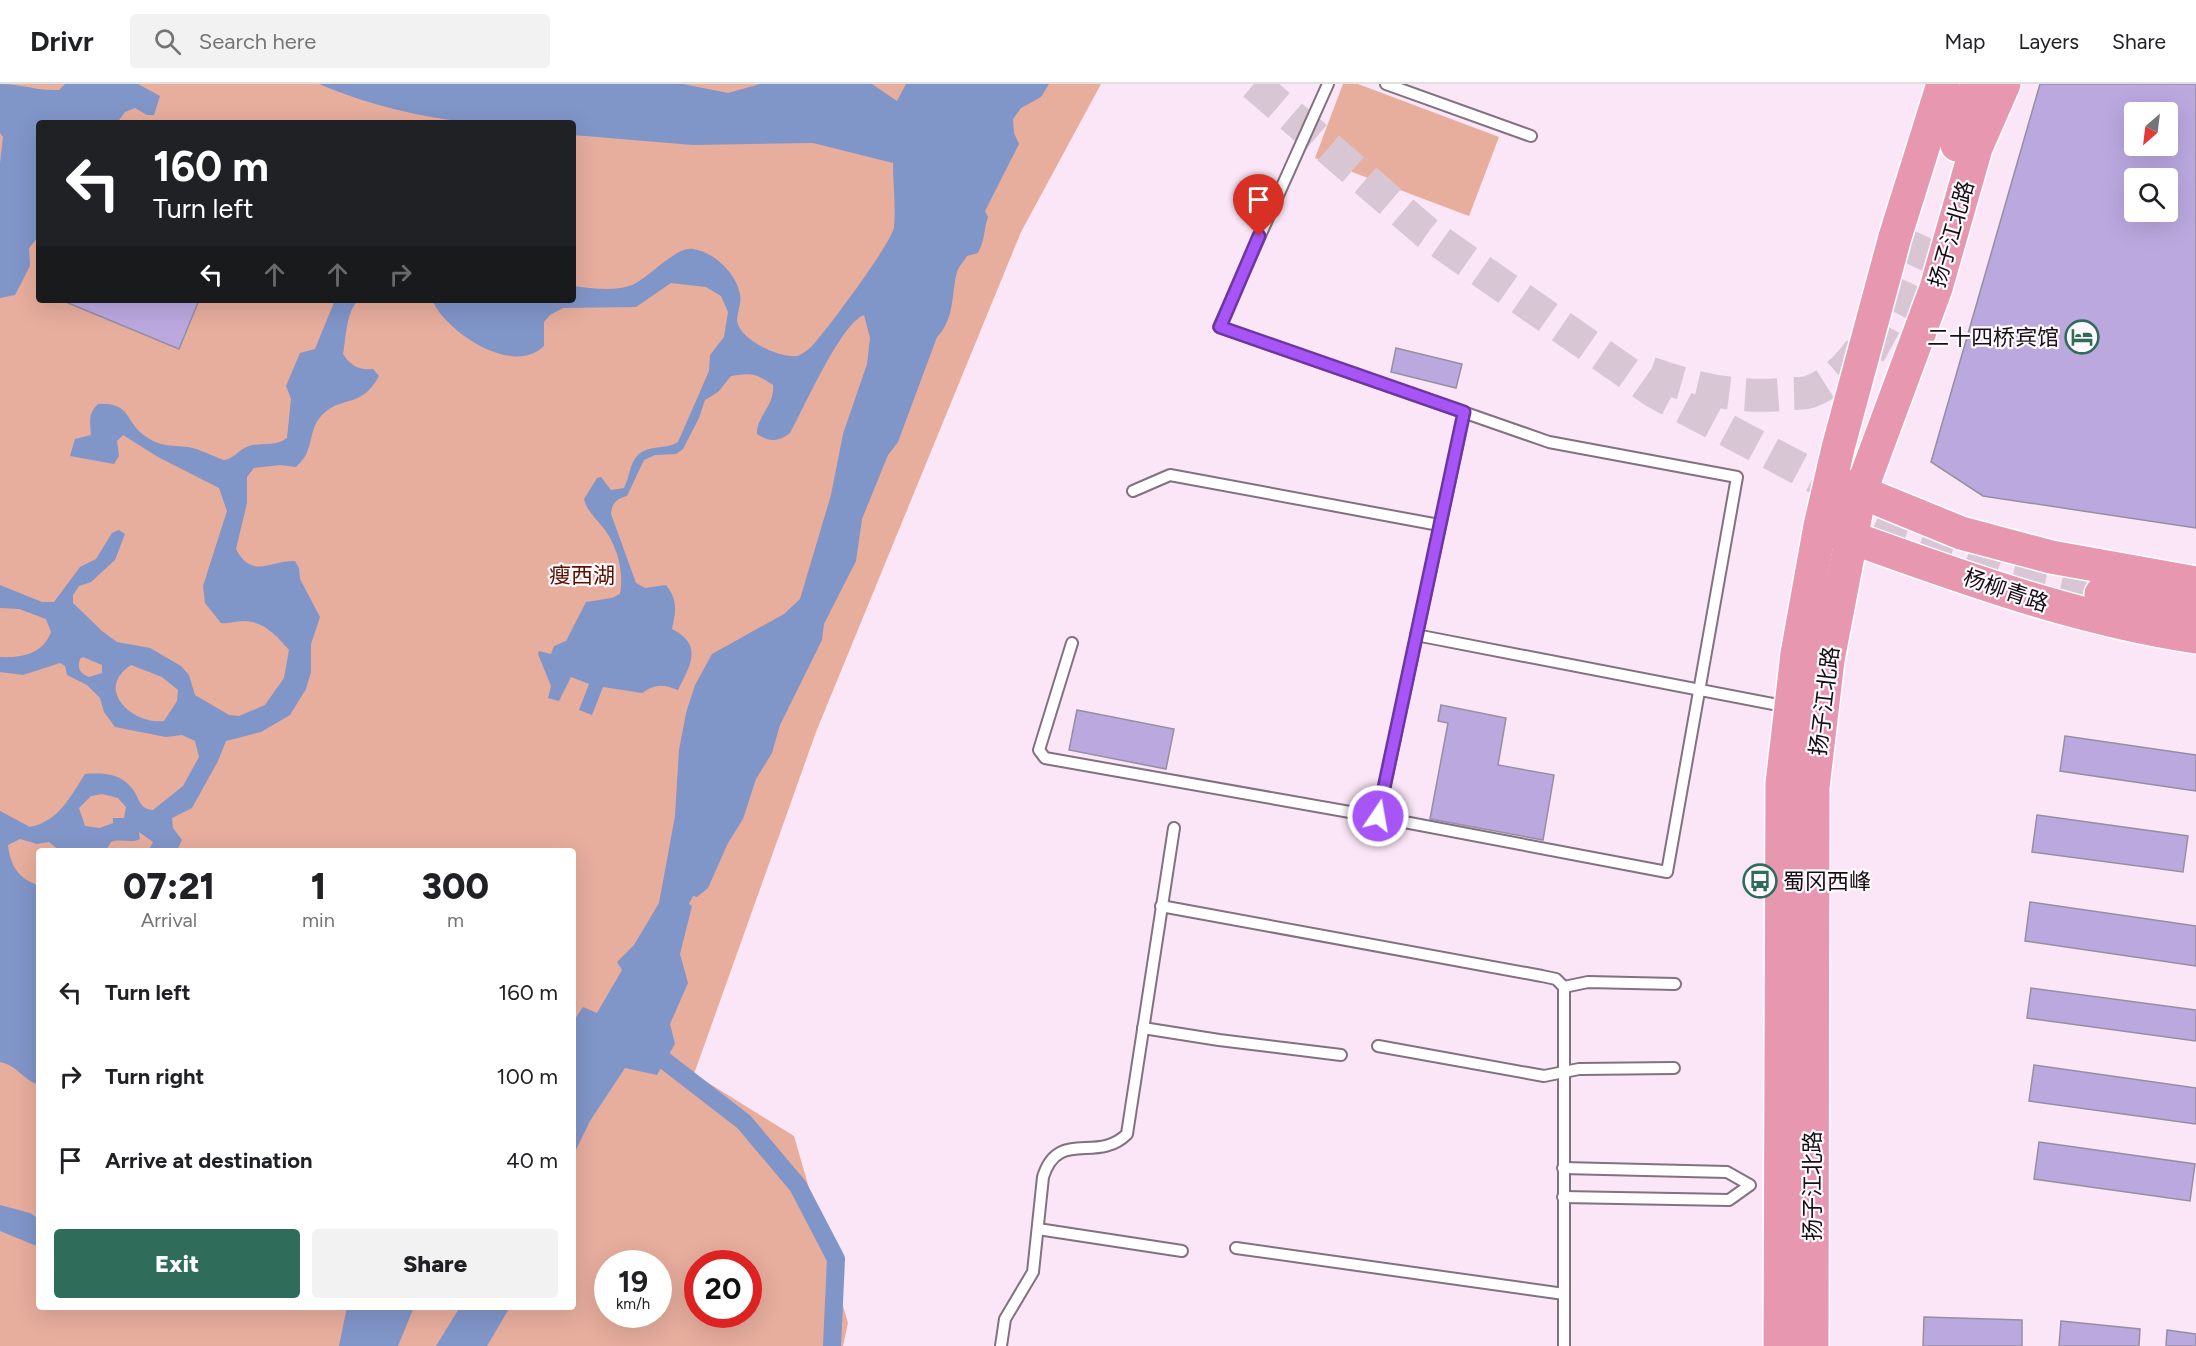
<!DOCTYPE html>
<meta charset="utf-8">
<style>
:root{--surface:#fff;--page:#f2f2f2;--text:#202124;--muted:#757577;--line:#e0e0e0;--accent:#2f6d5a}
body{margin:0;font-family:Figtree,"Noto Sans SC",sans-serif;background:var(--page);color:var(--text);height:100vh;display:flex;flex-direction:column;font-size:22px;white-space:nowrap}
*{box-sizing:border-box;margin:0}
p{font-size:20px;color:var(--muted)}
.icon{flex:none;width:33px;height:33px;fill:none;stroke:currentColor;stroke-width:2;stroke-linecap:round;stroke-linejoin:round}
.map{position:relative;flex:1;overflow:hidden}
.panel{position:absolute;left:36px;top:764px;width:540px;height:462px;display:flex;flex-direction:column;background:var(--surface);border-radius:6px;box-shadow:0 6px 24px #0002}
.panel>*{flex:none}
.guide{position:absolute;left:36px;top:36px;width:540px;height:183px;border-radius:6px;box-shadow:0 6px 24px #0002;background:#202124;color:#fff;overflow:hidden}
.needle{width:39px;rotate:208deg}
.fabs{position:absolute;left:2124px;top:18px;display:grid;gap:12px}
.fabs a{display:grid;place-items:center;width:54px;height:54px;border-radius:6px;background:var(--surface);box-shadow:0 6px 24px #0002;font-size:30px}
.speed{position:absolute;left:594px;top:1166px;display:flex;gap:12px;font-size:30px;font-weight:700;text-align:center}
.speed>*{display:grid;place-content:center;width:78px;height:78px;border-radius:50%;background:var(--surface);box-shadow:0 6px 24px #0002;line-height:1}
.speed small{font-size:15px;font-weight:400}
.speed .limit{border:9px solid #d22;background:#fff;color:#111}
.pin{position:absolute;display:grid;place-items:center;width:51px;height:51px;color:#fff;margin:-62px -26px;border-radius:50% 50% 50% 0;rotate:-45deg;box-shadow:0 0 6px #0007}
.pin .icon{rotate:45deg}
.me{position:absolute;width:66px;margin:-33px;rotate:12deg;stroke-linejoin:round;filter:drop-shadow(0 0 4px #0008)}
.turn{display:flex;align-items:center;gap:21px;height:126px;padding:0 18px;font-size:27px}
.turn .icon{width:78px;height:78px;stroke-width:2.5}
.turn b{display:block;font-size:42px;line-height:51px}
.lanes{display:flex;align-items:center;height:57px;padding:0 18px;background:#0003;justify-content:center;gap:30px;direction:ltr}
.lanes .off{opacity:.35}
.eta{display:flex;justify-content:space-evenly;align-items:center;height:102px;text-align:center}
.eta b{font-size:36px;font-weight:800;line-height:42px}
.primary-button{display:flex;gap:12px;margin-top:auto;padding:12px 18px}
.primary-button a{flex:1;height:69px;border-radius:6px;background:var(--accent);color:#fff;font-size:24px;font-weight:800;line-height:69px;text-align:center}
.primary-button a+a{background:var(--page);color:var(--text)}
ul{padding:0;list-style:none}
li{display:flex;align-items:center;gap:18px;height:84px;padding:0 18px}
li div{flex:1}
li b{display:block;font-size:22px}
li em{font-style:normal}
header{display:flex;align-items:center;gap:36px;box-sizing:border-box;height:84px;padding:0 30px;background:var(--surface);border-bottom:2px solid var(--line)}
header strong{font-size:28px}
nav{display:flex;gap:33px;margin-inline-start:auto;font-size:21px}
.search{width:420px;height:54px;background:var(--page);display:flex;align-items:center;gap:15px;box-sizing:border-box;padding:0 21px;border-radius:6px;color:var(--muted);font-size:22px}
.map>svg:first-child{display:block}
.green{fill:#e7ad9d;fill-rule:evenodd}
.water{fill:#8095c8;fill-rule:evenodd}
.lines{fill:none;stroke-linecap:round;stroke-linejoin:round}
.canal{stroke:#8095c8;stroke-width:18}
.building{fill:#baa8df;stroke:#958fa3;stroke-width:1.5;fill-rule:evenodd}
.primary-tunnel{stroke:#d8c6d4;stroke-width:33;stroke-dasharray:33 16;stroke-linecap:butt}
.lane-casing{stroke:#82717f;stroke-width:14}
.primary-casing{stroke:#fff;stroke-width:36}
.lane{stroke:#fff;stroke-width:10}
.primary{stroke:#e897b0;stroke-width:33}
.route-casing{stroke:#6d37a1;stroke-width:15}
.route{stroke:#a855f7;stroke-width:10}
.labels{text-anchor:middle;stroke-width:4.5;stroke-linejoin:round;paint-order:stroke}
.street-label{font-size:22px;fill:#150e14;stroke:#fdf9fc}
.poi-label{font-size:22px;fill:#150e14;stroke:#fdf9fc;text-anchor:end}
.park-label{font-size:22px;fill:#5a1100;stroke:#fdf9fc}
</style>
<header>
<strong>Drivr</strong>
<div class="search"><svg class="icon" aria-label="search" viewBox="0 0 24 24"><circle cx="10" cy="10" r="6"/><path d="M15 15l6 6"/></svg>Search here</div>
<nav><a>Map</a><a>Layers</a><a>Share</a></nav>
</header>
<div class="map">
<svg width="2196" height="1262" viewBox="0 0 2196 1262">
<rect width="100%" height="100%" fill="#fae6f6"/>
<g class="green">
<path d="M0,0H1101L1021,148L816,648L694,990L794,1052L848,1239L843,1262H0ZM39,39H573V216H39ZM39,766H573V1222H39ZM608,1179H658V1230H608ZM698,1179H748V1230H698Z"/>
<path d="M1343,0H1358L1499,53L1469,132L1315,74Z"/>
</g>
<g class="water">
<path d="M0,0C21,0 38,7 59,6L65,0H138L160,12L154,31H147L135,24L125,28L117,39H39V152L29,164L30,182L15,211L0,214V79L3,53L0,49Z"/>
<path d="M319,0H683L728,9L760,0H872L897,17L906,0H1049L1041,13L1021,24L1013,35L1014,49L1019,60L985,127L988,133C983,148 986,153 978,169L967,172C964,177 959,182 957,188C951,211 955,234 937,253L898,358L888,371L862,435L856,477L824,540L822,556L780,641L772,669L756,695L743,735L728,759L708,804L697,813L693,812L689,820L692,822L680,870L688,899L670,940L675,960L657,991L625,984L590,1037L573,1072V938L583,923L597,929L622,886L617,878L634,861L659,819L675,732L679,666L686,629L695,601L712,570L784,530L800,515L831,411L843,350L867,280L870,254L864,231C841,239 804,324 790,349C779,358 769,358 757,350C756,333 775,322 773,301C755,289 752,289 731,292L718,308L705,316L699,334L683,365L676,370L655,371L644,376L627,412C617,415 612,418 611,430L636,499L645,504L666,501C678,516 676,527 672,545C703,561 691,580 678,606C662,600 656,600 642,609L603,603L592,631L579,626L589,600L571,593L559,617L548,614L551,602L538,570L539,567L551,570L554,562L566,557L586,518L612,514L620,510C624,489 618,464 605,446C597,435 587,428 584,415L597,394L601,393L611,406L624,404C629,395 630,379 637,372C648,360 666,366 678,358L709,287L710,271L724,253L728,228L721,212L706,203L671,199L636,223L563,224L550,231L544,238V262C513,293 446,248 432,216H573V202C591,204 615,208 632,201C649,194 676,162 693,165C714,168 736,189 740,210C742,219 737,228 737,237C740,256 779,274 797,272C801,271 809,265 812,262C826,247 892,159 894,143C896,123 893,99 893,79L813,59L693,61L573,51V39C541,39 507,42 476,39C422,34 368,21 319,0Z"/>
<path d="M335,216H359C346,226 346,255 343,270C351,282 358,286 373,285L379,292C361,325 343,311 323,330C311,342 313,354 307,368C305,374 300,379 296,383L280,381L254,384L247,393V419L236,465C252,496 271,476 295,477L299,484L300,495L320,533L311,560V588L306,605L290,631L261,648L226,657L218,677L192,724L172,734L173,744L182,756L177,766H149L153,758L139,748L140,755C131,760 121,754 111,758L106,766H59L49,758L37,760L20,755L8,761C10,781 19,796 39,801V1001C23,996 17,981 0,978V727L30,743C59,737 70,713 85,690C102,689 119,689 131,703C140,713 138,725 153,726L183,702L199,673L195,657L182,651L166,653L115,643L104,628L100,614L87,601L67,591L65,582L60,579L23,591L0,588V573C22,574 43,570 51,548L46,535L19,525L0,524V501L42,518H54L80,483L96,475L112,449L119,446L125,450L115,476L91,498L79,502L73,511V519L102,547L117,558L150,564L181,582L189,591L195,611L229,631L239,632L265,621L284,594L289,566C277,552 265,538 245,537C236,537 230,540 221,539L205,519L203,502L227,427L219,404L158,373L123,351L117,357L119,372L114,380L70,372L75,355L91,351C90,338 88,329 98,320C133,318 124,340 148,354C162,363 172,361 188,363C200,365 212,372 224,376C234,375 239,365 249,362C263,358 275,363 287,354L291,315L286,302L300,269L315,265ZM83,573L102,581V589L89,593C80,589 77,585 80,575ZM131,581L162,593L178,606L177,617L164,637C134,641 93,606 131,581ZM102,710L118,714L126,723L124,734H113V739L100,744L85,742L79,724L91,712Z"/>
<path d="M0,1121L30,1129L39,1135V1163L0,1147Z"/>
<path d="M347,1223H414L398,1262H339Z"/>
<path d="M460,1223V1222L510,1223L487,1262H436Z"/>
</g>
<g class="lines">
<path class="canal" d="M647,963L744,1038L798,1102L836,1175L832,1262"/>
</g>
<g class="building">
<path d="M2040,0H2196V444L1983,412L1931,378ZM2134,28H2168V62H2134ZM2134,94H2168V128H2134Z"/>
<path d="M61,216H199L179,265Z"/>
<path d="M1396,264L1462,280L1456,304L1391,288Z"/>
<path d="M1441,621L1506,634L1498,681L1554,691L1543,756L1430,735L1448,639L1438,637Z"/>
<path d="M1077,626L1174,645L1166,685L1069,666Z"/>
<path d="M2065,652L2196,671V707L2060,687Z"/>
<path d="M2037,731L2188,752L2183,788L2032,768Z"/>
<path d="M2030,818L2196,842V882L2025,857Z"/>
<path d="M2031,904L2196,926V957L2027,934Z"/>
<path d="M2034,981L2196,1004V1040L2029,1017Z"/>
<path d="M2039,1058L2195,1080L2190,1117L2034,1095Z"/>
<path d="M1924,1233L2022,1236V1262H1923Z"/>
<path d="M2061,1237L2140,1245L2139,1262H2059Z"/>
<path d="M2167,1246L2196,1250V1262H2166Z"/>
</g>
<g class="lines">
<g class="primary-tunnel">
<path d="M1254,0L1427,149L1655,308L1853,413"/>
<path d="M1869,270L1895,222L1929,149"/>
<path d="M1650,289C1694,305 1739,315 1786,310C1793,309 1802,310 1809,308C1835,299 1855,275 1869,253"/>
<path d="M1832,416L1899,448L2007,488L2101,510"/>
</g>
<defs>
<g id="lane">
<path d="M1386,0L1531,52"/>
<path d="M1133,407L1170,391L1439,441"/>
<path d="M1416,551L1788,623"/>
<path d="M1072,559L1039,666L1045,674L1378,733L1667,788L1737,393L1549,358L1219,243L1328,0"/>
<path d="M1378,733L1464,329"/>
<path d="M1161,822L1542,892L1556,895L1564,903V1262"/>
<path d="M1564,903L1588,898L1675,900"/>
<path d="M1143,944L1219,956L1341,971"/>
<path d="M1378,962L1544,992L1579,985L1674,984"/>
<path d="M1563,1084L1727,1088L1750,1101L1729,1116L1563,1113"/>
<path d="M1038,1145L1182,1167"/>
<path d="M1236,1164L1564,1210"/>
<path d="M1001,1262L1005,1235L1033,1188L1043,1093C1058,1044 1097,1080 1127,1050L1174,744"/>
</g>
<g id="primary">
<path d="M1957,61L1977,0"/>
<path d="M1841,400L1961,449L2051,473L2196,499"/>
<path d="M1830,446C1950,489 2070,534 2196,553"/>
<path d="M2101,510L2196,523"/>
<path d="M1780,1262L1782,700L1797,570L1820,442L1838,364L1895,153L1943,0"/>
<path d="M1812,1262L1813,703L1828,576L1860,409L1936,204L1976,64L2004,0"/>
</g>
</defs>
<use href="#lane" class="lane-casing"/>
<use href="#primary" class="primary-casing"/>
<use href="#lane" class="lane"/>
<use href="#primary" class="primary"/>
</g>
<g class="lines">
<defs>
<path id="route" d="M1259,152L1220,243L1464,328L1378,732"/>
</defs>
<use href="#route" class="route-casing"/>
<use href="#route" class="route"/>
</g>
<defs>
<symbol id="hotel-ring" viewBox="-11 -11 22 22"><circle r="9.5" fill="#fdf9fc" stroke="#2f6d5a" stroke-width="1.5"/><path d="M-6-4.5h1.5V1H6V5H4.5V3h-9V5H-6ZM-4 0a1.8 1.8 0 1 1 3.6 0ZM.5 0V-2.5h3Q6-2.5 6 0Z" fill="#2f6d5a"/></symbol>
<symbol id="bus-ring" viewBox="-11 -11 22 22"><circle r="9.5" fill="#fdf9fc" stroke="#2f6d5a" stroke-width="1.5"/><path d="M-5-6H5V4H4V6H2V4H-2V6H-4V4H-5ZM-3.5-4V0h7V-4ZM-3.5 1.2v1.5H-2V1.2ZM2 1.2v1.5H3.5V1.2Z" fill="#2f6d5a"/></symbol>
</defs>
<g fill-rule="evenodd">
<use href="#hotel-ring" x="2063" y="234" width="38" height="38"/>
<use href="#bus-ring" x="1741" y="778" width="38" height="38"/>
</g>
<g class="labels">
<g class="street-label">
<text transform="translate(1951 150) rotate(-74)" y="8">扬子江北路</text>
<text transform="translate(2006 506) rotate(19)" y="8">杨柳青路</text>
<text transform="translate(1824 617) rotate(-83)" y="8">扬子江北路</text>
<text transform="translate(1812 1102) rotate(-90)" y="8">扬子江北路</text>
</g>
<g class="poi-label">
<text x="2059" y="261">二十四桥宾馆</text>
<text x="1783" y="805" text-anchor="start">蜀冈西峰</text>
</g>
<g class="park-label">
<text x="582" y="499">瘦西湖</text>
</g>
</g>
</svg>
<div class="fabs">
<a><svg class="needle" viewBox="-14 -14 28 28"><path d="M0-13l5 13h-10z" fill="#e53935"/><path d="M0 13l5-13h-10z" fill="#757577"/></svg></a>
<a><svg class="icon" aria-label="search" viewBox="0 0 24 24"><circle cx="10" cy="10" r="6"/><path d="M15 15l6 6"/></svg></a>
</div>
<div class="speed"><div>19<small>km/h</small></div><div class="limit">20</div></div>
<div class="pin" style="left:1259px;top:152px;background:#d93025"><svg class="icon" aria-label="arrive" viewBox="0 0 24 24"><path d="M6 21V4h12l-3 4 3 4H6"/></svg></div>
<svg class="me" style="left:1378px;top:732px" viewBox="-20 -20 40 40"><circle r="17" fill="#a855f7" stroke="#fff" stroke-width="3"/><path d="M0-11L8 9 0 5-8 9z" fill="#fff"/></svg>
<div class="guide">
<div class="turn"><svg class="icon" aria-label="left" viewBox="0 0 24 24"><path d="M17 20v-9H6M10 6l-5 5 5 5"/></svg><div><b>160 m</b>Turn left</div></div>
<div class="lanes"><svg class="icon" aria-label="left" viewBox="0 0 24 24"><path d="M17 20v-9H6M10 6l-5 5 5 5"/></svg><svg class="icon off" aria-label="ahead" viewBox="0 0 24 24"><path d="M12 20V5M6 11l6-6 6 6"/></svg><svg class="icon off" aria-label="ahead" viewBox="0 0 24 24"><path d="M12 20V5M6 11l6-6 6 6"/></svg><svg class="icon off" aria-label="right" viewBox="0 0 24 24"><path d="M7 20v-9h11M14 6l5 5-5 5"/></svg></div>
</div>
<section class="panel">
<div class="eta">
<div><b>07:21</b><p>Arrival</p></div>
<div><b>1</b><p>min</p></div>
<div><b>300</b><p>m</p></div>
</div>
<ul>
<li><svg class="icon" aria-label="left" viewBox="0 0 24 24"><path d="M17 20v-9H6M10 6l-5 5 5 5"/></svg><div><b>Turn left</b></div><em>160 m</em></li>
<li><svg class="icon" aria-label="right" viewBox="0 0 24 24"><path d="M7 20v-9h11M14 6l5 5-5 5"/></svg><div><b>Turn right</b></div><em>100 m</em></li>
<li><svg class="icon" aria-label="arrive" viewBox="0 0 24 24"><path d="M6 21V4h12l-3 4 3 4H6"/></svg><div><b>Arrive at destination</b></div><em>40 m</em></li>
</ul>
<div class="primary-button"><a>Exit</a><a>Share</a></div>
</section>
</div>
